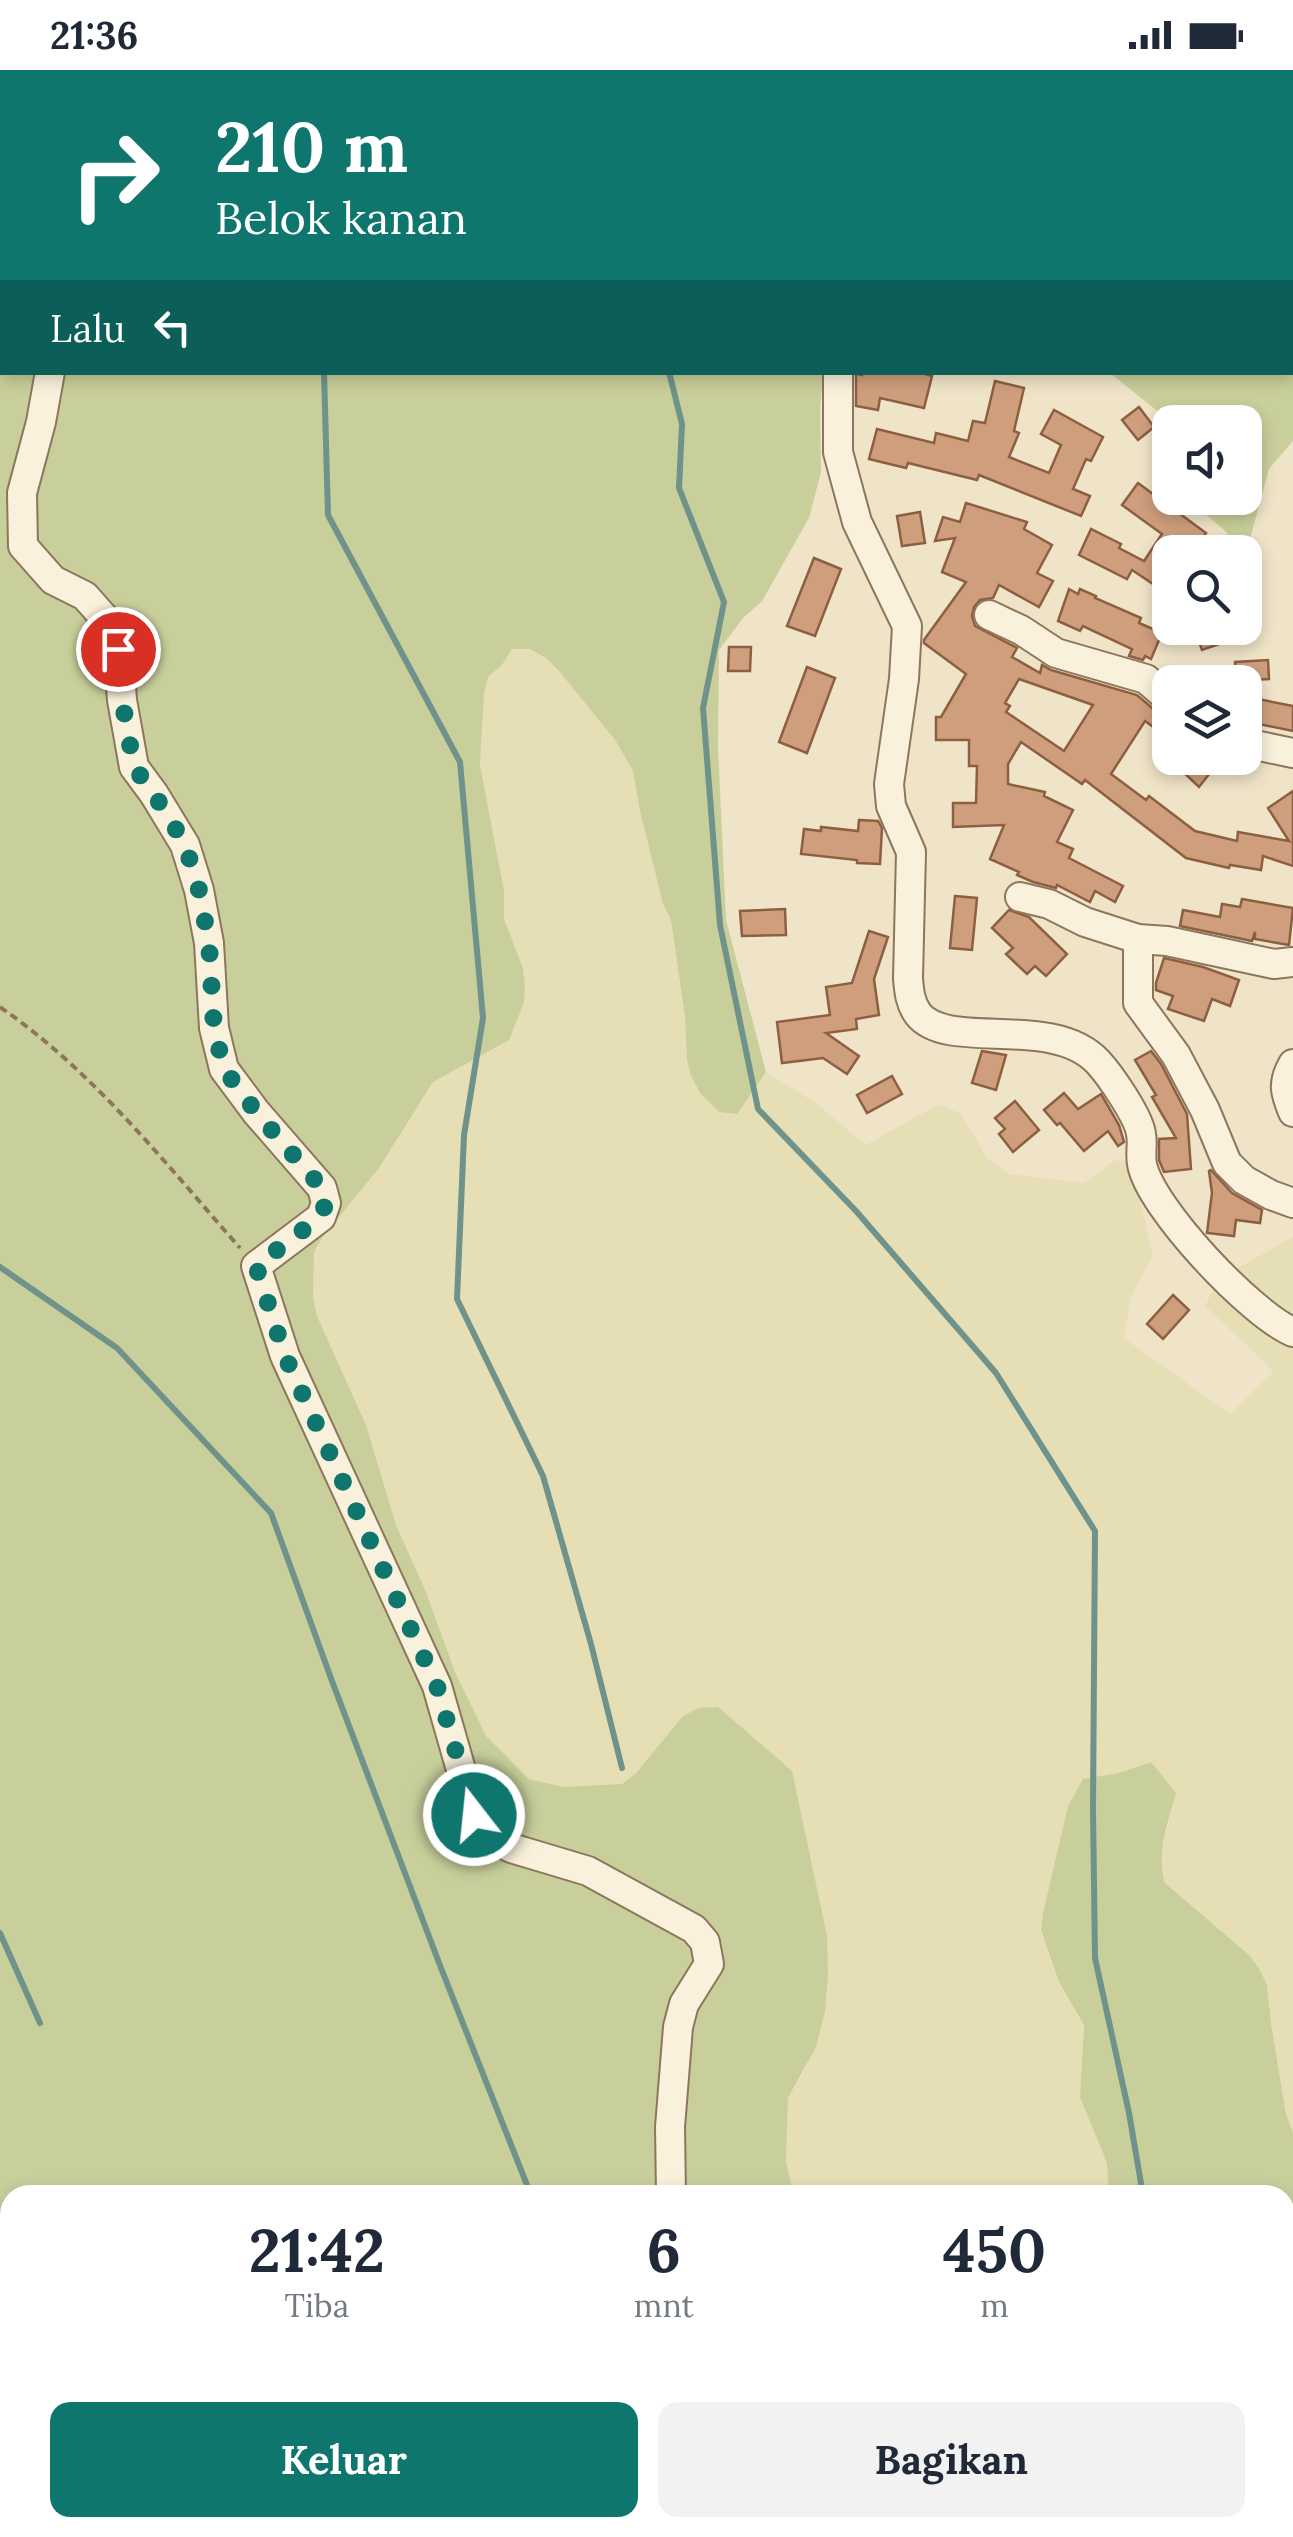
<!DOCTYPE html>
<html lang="id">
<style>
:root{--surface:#fff;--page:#f2f2f3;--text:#1f2937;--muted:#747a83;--accent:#0f766e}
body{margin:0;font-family:Lora,serif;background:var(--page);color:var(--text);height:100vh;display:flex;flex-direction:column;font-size:38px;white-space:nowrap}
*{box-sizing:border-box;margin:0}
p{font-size:32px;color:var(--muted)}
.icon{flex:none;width:55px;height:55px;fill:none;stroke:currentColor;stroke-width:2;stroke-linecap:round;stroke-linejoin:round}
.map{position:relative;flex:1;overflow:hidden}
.details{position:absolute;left:0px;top:2115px;width:1295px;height:352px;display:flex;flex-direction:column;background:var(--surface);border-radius:30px 30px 0 0;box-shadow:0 5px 15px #0003}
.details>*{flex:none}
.top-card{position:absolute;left:0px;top:0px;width:1295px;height:305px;box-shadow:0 5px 15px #0003;background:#0f766e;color:#fff;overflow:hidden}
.buttons{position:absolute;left:1152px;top:335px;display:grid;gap:20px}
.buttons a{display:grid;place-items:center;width:110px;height:110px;border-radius:20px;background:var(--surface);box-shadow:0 5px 15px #0003;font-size:50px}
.pin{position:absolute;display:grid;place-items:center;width:85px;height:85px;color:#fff;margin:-42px;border:5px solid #fff;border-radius:50%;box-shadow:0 2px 10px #0007}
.me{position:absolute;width:110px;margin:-55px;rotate:344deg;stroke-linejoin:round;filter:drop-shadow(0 0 8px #0008)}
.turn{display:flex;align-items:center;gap:35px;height:210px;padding:0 50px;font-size:45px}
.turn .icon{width:130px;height:130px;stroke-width:2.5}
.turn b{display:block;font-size:70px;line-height:85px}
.then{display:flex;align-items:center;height:95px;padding:0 50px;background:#0003;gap:20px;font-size:38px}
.eta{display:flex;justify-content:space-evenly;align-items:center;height:170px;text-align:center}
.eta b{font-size:60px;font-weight:800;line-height:70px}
.action{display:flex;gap:20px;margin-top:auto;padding:20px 50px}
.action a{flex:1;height:115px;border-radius:20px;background:var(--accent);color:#fff;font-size:40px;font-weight:800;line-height:115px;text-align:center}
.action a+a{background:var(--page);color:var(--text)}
.status{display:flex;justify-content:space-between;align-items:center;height:70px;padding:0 50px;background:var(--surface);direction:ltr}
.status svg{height:28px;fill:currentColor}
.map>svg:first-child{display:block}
.farmland{fill:#e6deb5}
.green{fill:#c9cf9b}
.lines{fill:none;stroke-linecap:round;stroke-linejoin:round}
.stream{stroke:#6f938a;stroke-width:6}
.building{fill:#cf9f7d;stroke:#8d5f41;stroke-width:2.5;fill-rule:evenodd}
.minor-casing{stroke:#8d765c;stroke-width:32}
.path{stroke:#8d765c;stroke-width:4;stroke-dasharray:8 5;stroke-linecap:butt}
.minor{stroke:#faf1dc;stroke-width:28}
.route{stroke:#0f766e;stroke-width:18;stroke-dasharray:0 32.4}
</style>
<div class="status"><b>21:36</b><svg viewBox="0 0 49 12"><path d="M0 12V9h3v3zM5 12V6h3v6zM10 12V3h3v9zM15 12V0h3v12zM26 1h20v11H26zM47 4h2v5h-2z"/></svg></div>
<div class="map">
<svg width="1293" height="2467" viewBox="0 0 1293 2467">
<rect width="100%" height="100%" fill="#f0e4c8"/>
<g class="farmland">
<path d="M512,579H530L546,588L559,601L615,670L633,701L640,741L663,834L671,850L685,948L687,990L691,1006L700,1023L737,1043L766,1002L817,1034L866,1075L939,1034L961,1044L987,1088L1009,1104L1084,1113L1115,1090L1131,1092L1153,1186L1131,1226L1124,1268L1230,1344L1274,1301L1205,1236L1212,1222L1239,1197L1293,1167V2063L1286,2044L1271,1952L1267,1915L1260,1900L1248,1885L1165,1813L1161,1797L1162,1778L1176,1723L1150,1692L1119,1703L1083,1710L1068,1736L1043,1843L1041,1861L1059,1912L1084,1955L1080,2027L1107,2093L1109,2125H794L786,2092L788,2028L808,1994L683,1646L636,1703L622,1714L563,1717L529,1709L486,1667L455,1602L426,1522L396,1455L366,1355L317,1246L313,1228L314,1183L323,1168L379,1098L433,1012L509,970L525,915L523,898L504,849V821L480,695L484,624L488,607L502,595Z"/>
<path d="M1293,2307V2467H1246L1243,2458H1285V2309Z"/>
<path d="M159,2458H694L685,2467H150Z"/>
<path d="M949,2458H1052L1053,2467H949Z"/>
</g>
<g class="green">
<path d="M0,0H610V2H2V302L823,303L820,340L821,402L809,448L762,531L743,548L719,580L718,677L726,850L766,1002L737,1044L719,1042L700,1023L691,1006L687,990L685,947L671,850L663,834L640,741L633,701L615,670L559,601L546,588L530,579H512L502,595L488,607L484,624L480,695L504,821V849L523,898L525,915L524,932L509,970L433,1012L379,1098L323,1167L314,1182L313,1228L317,1246L366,1355L396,1455L426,1522L455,1602L486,1666L529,1709L563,1717L622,1714L636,1703L683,1646L699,1638L718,1637L792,1701L827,1866L828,1906L825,1941L816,1977L788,2028L786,2092L794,2125H10V2458H159L150,2467H0Z"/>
<path d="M1293,133V371L1269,399L1246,484L1223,459L1186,428H1245V352H1171L1110,303L1292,302Z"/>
<path d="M1151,1692L1176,1723C1168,1753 1156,1782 1165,1813L1249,1885L1260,1900L1267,1915L1271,1953L1286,2044L1293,2063V2307L1285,2309V2125H1109L1107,2093L1080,2027L1084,1955L1059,1912L1041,1860L1043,1843L1068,1736L1083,1709L1119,1703Z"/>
<path d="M694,2458H949V2467H685Z"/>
<path d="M1052,2458H1243L1246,2467H1053Z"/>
</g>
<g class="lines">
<g class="stream">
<path d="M553,0L554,2"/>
<path d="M359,2V0"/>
<path d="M324,302L328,445L460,692L483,948L464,1065L457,1229L543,1406L591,1574L622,1698"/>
<path d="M669,302L682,354L679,418L724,532L703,638L720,855L758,1039L856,1141L996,1303L1095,1461L1093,1738L1095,1888L1129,2043L1143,2125"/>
<path d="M0,1197L117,1278L271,1443L332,1611L441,1898L531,2125"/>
<path d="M0,1863L40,1953"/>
<path d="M1210,2458L1212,2467"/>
</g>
</g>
<g class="building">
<path d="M862,302H919L932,306L924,338L880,328L878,340L856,336V304L862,305Z"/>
<path d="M995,311L1024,318L1014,361L1019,363L1009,387L1049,403L1061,375L1041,364L1054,340L1103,367L1091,391L1086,389L1073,419L1090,426L1081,446L979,405L977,410L908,393L906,398L869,389L877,359L934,373L936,363L968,371L973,351L985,353Z"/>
<path d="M1139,337L1154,357L1138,370L1122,350Z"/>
<path d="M1138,413L1206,463L1193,482H1170V514L1165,522L1132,500L1127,509L1079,485L1091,459L1121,474L1119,478L1144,491L1162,464L1122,435Z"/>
<path d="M966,433L1027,452L1024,459L1052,475L1037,503L1053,511L1039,537L999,515L993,528L980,530L974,537L972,546L975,556L1017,578L1012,587L1040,603L1042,595L1051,600L1137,625L1158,643L1170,647V669L1145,651L1111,704L1146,730L1149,726L1195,761L1237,771L1238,762L1289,771L1268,738L1293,721V796L1263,786L1261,800L1230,795L1229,798L1186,788L1085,710L1082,714L1021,672L1008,694V714L1045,722L1044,726L1073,740L1057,772L1073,779L1069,788L1123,816L1115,832L1095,821L1090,832L1057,815L1056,818L1033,812L1017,805L1019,802L990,789L1004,755L953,757V733H976L977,696H969V670H936V647H941L966,604L924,573V570L966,512L942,502L955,468L935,471L943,447L960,452ZM1019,609L1093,635L1064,681L1006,642L1010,636L1005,633Z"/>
<path d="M920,442L925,473L902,476L897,446Z"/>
<path d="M814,488L841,499L815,566L787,556Z"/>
<path d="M1069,519L1078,524L1080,519L1096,526L1095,528L1141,548L1139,553L1162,563L1151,589L1145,586L1143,590L1129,586L1132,579L1083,556L1080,561L1058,551Z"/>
<path d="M1194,558H1216L1222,573L1202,580Z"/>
<path d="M729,577H751L750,601H728Z"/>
<path d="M1268,590L1269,609L1236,611L1235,592Z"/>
<path d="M807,597L835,608L807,683L779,672Z"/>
<path d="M1258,629L1293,636V661L1254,653Z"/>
<path d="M1194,688L1210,703L1199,717L1182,701Z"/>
<path d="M859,750L878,751L882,758L880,794L857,793V790L801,784L804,759L821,761V757L858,761Z"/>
<path d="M955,826L977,828L972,880L950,878Z"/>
<path d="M1242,829L1293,838L1289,875L1255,869V862L1252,871L1180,856L1183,840L1220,847L1222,834L1240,837Z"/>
<path d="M785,839L786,865L742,866L740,841Z"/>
<path d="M1009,840L1029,847L1067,884L1046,906L1035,896L1027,904L1006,884L1013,878L992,858Z"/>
<path d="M869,861L888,867L874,909L879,945L856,949L857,959L826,963L859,986L847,1004L823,988L782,993L777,952L830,945L826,917L852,913Z"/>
<path d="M1164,888L1203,897L1239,910L1230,936L1212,929L1204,951L1168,939L1173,926L1156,920V913Z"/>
<path d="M982,981L1006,985L996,1020L972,1013Z"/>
<path d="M1151,981L1161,994L1187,1044L1191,1099L1164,1102L1159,1090V1069L1176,1068L1152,1027L1156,1025L1135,990Z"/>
<path d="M892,1006L902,1024L867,1043L857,1025Z"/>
<path d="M1064,1023L1078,1039L1101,1024L1119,1055L1124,1072L1118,1076L1108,1061L1084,1081L1060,1053L1057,1055L1044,1040Z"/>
<path d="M1015,1031L1039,1060L1013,1082L999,1064L1005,1059L995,1048Z"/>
<path d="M1211,1100L1232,1123L1262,1140L1260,1153L1236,1150L1234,1166L1207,1163L1212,1123L1209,1101Z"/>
<path d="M1173,1225L1189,1240L1163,1269L1147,1254Z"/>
</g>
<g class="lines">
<defs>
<g id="minor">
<path d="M700,0L702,2"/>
<path d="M0,259H2"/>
<path d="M50,302L41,352L22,423L23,476L53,510L85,526L108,552L118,579L122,630L134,697L154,724L185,775L199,820L209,873L214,958L224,999L256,1042L322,1118L326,1133L321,1147L256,1196L285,1286L437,1616L474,1745L487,1765L511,1778L588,1801L694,1859L705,1872L709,1894L684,1934L678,1957L670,2057L671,2125"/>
<path d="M838,302V382L857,452L907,556L904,609L889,714L891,736L911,782L908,908C909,921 910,933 918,944C948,982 1052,943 1098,992C1110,1005 1139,1047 1141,1064C1143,1073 1140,1084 1142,1094C1150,1138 1252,1245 1293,1262"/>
<path d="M989,545L1021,560L1056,583L1146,609L1170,630"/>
<path d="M1245,673L1293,683"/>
<path d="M1020,827L1049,834L1085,852L1138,869L1167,871L1274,894L1293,892"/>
<path d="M1138,869V933L1176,985L1205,1040L1227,1093L1244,1110L1271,1125L1293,1133"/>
<path d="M1293,994C1282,1013 1285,1023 1293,1042"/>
<path d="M174,2458L177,2467"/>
<path d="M300,2458L353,2464L416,2467"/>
<path d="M248,2467L254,2460L261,2458"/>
</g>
</defs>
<use href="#minor" class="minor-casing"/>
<path class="path" d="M0,937C93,1001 166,1094 240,1178"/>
<use href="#minor" class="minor"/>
</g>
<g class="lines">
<path class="route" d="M118,579L122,630L134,697L154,724L185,774L199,820L209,873L214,958L224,999L256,1042L322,1118L326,1133L320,1147L256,1196L285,1286L437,1616L474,1745"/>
</g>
</svg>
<div class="buttons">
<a><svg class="icon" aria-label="sound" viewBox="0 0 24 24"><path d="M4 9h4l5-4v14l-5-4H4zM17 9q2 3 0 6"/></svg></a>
<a><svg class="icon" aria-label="search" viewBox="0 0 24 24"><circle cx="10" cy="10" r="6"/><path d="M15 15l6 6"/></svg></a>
<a><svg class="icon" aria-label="layers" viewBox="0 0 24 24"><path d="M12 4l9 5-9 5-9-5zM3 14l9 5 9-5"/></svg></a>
</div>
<div class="pin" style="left:118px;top:579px;background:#d93025"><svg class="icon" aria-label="arrive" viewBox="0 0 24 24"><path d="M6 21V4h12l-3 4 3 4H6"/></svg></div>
<svg class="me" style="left:474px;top:1745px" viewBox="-20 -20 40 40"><circle r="17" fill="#0f766e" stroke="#fff" stroke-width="3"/><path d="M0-11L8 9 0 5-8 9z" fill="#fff"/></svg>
<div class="top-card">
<div class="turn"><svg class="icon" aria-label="right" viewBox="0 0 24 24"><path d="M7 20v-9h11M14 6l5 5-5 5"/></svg><div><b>210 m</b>Belok kanan</div></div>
<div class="then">Lalu<svg class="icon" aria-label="left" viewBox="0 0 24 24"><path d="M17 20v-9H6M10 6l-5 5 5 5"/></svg></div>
</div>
<section class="details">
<div class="eta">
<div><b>21:42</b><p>Tiba</p></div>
<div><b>6</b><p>mnt</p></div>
<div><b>450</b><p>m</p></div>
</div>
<div class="action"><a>Keluar</a><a>Bagikan</a></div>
</section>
</div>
